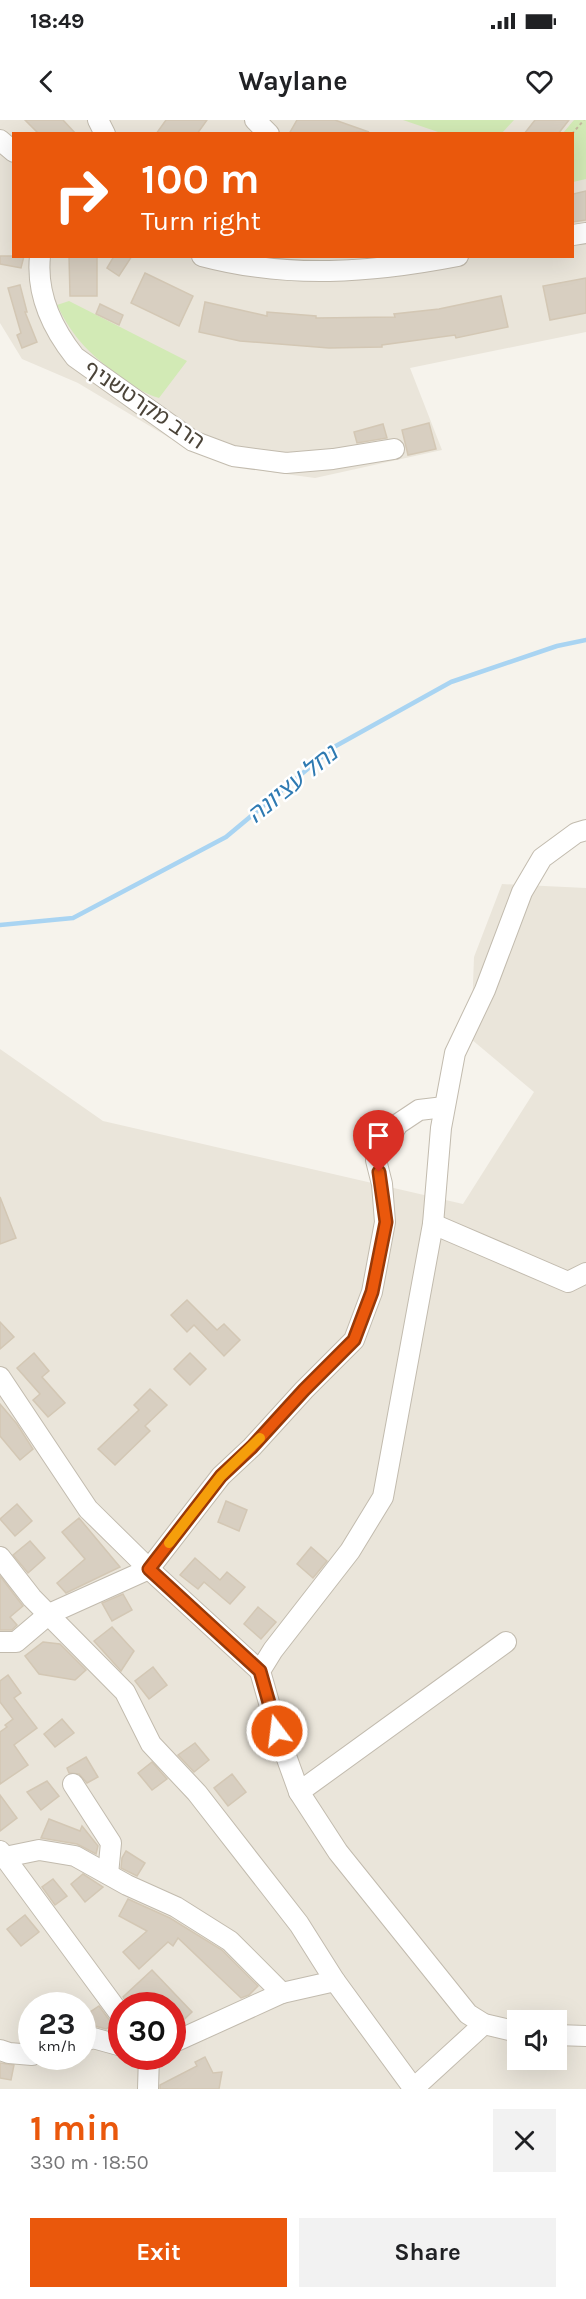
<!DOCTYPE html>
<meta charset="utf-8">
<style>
:root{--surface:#fff;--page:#f2f2f2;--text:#202124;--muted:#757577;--accent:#ea580c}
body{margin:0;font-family:Karla,"Noto Sans Hebrew",sans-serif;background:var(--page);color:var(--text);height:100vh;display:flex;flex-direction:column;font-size:22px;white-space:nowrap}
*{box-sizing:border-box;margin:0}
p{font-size:20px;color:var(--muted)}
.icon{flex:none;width:33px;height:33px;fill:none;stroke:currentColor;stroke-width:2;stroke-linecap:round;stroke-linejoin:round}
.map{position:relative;height:1969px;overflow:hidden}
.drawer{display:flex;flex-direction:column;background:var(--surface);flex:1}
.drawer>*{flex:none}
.banner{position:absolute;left:12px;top:12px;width:562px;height:126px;border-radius:0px;box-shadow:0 6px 24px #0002;background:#ea580c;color:#fff;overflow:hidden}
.tools{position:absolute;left:507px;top:1890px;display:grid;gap:12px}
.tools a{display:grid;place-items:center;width:60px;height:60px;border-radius:0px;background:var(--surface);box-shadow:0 6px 24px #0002;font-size:30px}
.speed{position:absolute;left:18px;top:1872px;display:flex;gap:12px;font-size:30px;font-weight:700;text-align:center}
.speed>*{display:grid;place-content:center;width:78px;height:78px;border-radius:50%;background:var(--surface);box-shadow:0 6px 24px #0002;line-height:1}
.speed small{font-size:15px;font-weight:400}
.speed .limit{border:9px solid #d22;background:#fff;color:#111}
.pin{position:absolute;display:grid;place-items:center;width:51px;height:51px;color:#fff;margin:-62px -26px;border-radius:50% 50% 50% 0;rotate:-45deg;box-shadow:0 0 6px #0007}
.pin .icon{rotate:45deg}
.me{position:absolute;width:66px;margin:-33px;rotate:345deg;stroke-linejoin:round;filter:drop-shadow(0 0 4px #0008)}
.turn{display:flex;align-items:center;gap:21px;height:126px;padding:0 30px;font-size:27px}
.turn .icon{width:78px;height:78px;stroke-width:2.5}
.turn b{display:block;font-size:42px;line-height:51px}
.round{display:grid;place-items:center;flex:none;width:63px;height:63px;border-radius:0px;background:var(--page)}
.headline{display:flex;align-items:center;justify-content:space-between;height:102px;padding:0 30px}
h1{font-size:36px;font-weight:700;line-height:45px;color:var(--accent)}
.cta{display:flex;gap:12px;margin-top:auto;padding:12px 30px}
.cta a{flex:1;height:69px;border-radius:0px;background:var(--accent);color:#fff;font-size:24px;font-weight:700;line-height:69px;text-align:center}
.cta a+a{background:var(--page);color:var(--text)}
.status{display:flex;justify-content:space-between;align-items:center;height:42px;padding:0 30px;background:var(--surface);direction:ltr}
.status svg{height:16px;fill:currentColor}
header{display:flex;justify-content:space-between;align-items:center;height:78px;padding:0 30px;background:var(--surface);font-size:27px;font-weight:700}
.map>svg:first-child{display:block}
.residential{fill:#eae5da;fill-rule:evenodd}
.green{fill:#d2eab5}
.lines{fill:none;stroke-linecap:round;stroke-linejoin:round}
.stream{stroke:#a9d4f2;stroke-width:4.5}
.building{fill:#d8cfc1;stroke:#d3c7b4;stroke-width:1.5}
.minor-casing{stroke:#c2bbae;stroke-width:22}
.path{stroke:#c4b79f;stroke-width:2;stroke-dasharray:3 3;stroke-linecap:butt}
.minor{stroke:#fff;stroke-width:20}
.route-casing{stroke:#983908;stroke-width:15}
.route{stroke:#ea580c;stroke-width:10}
.slow{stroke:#f59e0b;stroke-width:10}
.labels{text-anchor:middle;stroke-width:5;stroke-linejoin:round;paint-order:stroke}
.street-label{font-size:22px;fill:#4b4439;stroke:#fff}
.water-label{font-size:24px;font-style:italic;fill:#2e7ab2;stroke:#fff}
</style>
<div class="status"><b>18:49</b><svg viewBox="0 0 49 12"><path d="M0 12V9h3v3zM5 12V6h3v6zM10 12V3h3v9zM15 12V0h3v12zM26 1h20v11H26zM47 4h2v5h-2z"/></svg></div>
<header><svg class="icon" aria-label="back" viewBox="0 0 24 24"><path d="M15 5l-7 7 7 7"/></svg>Waylane<svg class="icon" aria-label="heart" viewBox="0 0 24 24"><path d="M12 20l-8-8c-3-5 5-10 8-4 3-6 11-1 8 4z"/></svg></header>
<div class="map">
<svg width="586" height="1969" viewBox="0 0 586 1969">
<rect width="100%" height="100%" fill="#f6f3ec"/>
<g class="residential">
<path d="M0,0H586V212L410,248L442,330L315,358L249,349L173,320L78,263L22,239L0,203ZM14,14H573V136H14Z"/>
<path d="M502,764L586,768V1969H0V929L103,1001L463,1084L534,972L471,919L474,837ZM32,1886H82V1936H32ZM122,1886H172V1936H122ZM518,1900H556V1940H518Z"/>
</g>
<g class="green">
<path d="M403,0H514L502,13H441Z"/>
<path d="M574,0H586V59L573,62V14L563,13Z"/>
<path d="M69,181L187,241L159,278C144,274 135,266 122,258C91,235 74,220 57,185Z"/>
</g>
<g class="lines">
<path class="stream" d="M0,805L73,798L226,717L334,627L451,562L557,526L586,520"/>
</g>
<g class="building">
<path d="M25,0H63L76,14H39Z"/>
<path d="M166,0H207L197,14H156Z"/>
<path d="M297,0H335L369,12L289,14Z"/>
<path d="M535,0H569L558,14H524Z"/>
<path d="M586,71V100L573,102V74Z"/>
<path d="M0,136H24L21,148L0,144Z"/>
<path d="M69,136H97V176H70Z"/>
<path d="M114,136H132L119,156L107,148Z"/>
<path d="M145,153L193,176L179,206L131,183Z"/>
<path d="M586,158V193L550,200L543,166Z"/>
<path d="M20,165L27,192H25L37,222L22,228L17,215L21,213L8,168Z"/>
<path d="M501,176L508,207L456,218L455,215L382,225V227L329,228L240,221L199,212L205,182L267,196V192L316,196V198L395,197L394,194L439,189Z"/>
<path d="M100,184L123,195L119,205L96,194Z"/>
<path d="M429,303L436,329L408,335L402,310Z"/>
<path d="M383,304L387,318L357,323L354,312Z"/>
<path d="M0,1077L16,1118L0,1124Z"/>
<path d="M187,1180L217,1210L224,1204L240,1220L224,1236L194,1205L187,1212L171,1195Z"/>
<path d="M0,1202L14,1217L0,1229Z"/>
<path d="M34,1233L49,1251L42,1257L65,1283L48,1297L33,1280L40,1274L17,1248Z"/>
<path d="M190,1233L206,1249L190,1265L174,1249Z"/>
<path d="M150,1269L167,1285L145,1306L150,1311L115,1345L98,1329L139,1290L134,1285Z"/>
<path d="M0,1284L17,1304L33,1329L20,1340L0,1316Z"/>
<path d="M226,1381L247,1390L239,1411L218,1402Z"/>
<path d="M17,1384L32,1401L15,1416L0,1399Z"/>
<path d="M79,1398L120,1447L66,1473L57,1463L85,1439L62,1412Z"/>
<path d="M30,1421L45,1438L28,1453L13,1435Z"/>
<path d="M311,1427L327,1441L313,1458L297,1444Z"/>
<path d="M195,1438L220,1460L227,1452L245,1467L230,1484L204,1462L198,1469L180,1455Z"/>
<path d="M0,1456L23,1486L10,1497L17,1505L12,1510H0Z"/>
<path d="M123,1474L132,1490L112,1501L102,1483Z"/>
<path d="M258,1487L276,1502L261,1519L244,1504Z"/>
<path d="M112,1507L134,1531L121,1551L94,1521Z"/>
<path d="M43,1522L60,1524L86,1550L75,1560L39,1554L25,1536Z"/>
<path d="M153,1547L167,1565L149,1579L135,1561Z"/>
<path d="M8,1555L21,1573L14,1578L37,1608L14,1625L28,1645L0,1664V1612L7,1607L5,1605L13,1599L0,1582V1561Z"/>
<path d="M62,1599L74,1613L55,1627L44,1614Z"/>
<path d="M195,1623L209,1640L194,1652L178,1635Z"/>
<path d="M86,1637L98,1657L87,1663L79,1654L69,1653L67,1648Z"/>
<path d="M152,1642L167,1659L152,1670L138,1653Z"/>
<path d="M232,1654L246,1672L228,1686L214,1668Z"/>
<path d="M47,1661L59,1676L41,1690L27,1672Z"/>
<path d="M0,1675L17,1698L0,1711Z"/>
<path d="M49,1699L80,1711L82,1706L98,1726L96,1734L77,1724L41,1718Z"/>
<path d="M126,1731L145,1743L137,1756L121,1748L122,1738Z"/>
<path d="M83,1754L103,1767L85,1782L71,1764Z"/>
<path d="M53,1759L67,1776L55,1785L42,1767Z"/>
<path d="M128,1779L170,1798L222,1830L258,1866L249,1875L241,1878L178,1818L173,1826L168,1822L139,1849L123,1832L147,1811L119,1796Z"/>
<path d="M25,1795L39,1812L21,1826L7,1809Z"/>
<path d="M152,1850L192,1892L173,1910L172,1886H128L123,1877Z"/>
<path d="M99,1886L113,1905L106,1909L95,1906L87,1894Z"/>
<path d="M205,1937L213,1953L222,1952L219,1969H160V1965L197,1946L195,1942Z"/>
<path d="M0,1943L14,1945L11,1960L0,1958Z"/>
</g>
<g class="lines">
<defs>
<g id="minor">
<path d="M98,0L105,14"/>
<path d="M255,0L269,14"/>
<path d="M0,20L14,32"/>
<path d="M573,115L586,113"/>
<path d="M40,136C36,175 52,208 75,237L193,321L233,336L286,343L333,339L394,329"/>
<path d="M202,136C289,159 370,153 458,136"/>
<path d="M433,1104L568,1162L586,1153"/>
<path d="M0,1257L88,1389L149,1449L260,1551"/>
<path d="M0,1437L32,1478L125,1572L151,1624L197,1673L299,1804L335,1861L414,1969"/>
<path d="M0,1522H16L49,1494L149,1449L221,1356L252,1327L304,1270L354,1220L372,1172L385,1102L382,1064L376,1040L398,1004L419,990L444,987"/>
<path d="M73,1664L111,1723L108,1754"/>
<path d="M299,1672L506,1522"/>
<path d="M0,1731L122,1897"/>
<path d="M5,1737L39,1730L75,1736L127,1765L176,1787L230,1821L282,1873L335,1861"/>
<path d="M518,1912L484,1904L468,1894L338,1732L299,1672L277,1611L260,1551L273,1530L350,1431L383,1377L433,1104L441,1008L455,933L485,870L522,772L542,738L576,713L586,710"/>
<path d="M556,1915L586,1916"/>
<path d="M82,1922L93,1918L122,1926"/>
<path d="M172,1923L282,1873"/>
<path d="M0,1930L9,1933L32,1935"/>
<path d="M414,1968L484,1904"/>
<path d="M148,1969L149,1936"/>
</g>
</defs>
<use href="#minor" class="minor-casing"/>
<path class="path" d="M572,14L584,0"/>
<use href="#minor" class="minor"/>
</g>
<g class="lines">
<defs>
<path id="route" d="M277,1611L260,1551L149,1449L221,1356L252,1327L304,1270L354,1220L372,1172L386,1102L379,1052"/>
</defs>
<use href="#route" class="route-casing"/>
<use href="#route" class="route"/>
<path class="slow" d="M169,1423L221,1356L260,1318"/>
</g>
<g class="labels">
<g class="street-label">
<text transform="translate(145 284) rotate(34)" y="8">הרב מקרטשניף</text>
</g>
<g class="water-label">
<text transform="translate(292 664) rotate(-39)" y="8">נחל עציונה</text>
</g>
</g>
</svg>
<div class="tools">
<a><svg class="icon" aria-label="sound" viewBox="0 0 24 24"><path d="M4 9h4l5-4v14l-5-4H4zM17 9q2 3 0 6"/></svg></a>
</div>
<div class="speed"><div>23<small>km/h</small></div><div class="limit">30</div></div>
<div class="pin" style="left:379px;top:1052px;background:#d93025"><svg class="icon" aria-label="arrive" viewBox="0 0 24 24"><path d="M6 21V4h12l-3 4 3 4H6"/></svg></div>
<svg class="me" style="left:277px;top:1611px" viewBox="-20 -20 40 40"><circle r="17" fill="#ea580c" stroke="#fff" stroke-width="3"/><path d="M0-11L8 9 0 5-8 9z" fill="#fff"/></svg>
<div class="banner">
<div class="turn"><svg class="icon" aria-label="right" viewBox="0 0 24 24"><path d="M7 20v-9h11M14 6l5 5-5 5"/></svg><div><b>100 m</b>Turn right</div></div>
</div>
</div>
<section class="drawer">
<div class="headline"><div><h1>1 min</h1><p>330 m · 18:50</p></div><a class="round"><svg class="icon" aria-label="close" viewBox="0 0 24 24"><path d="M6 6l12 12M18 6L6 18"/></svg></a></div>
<div class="cta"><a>Exit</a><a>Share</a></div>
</section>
